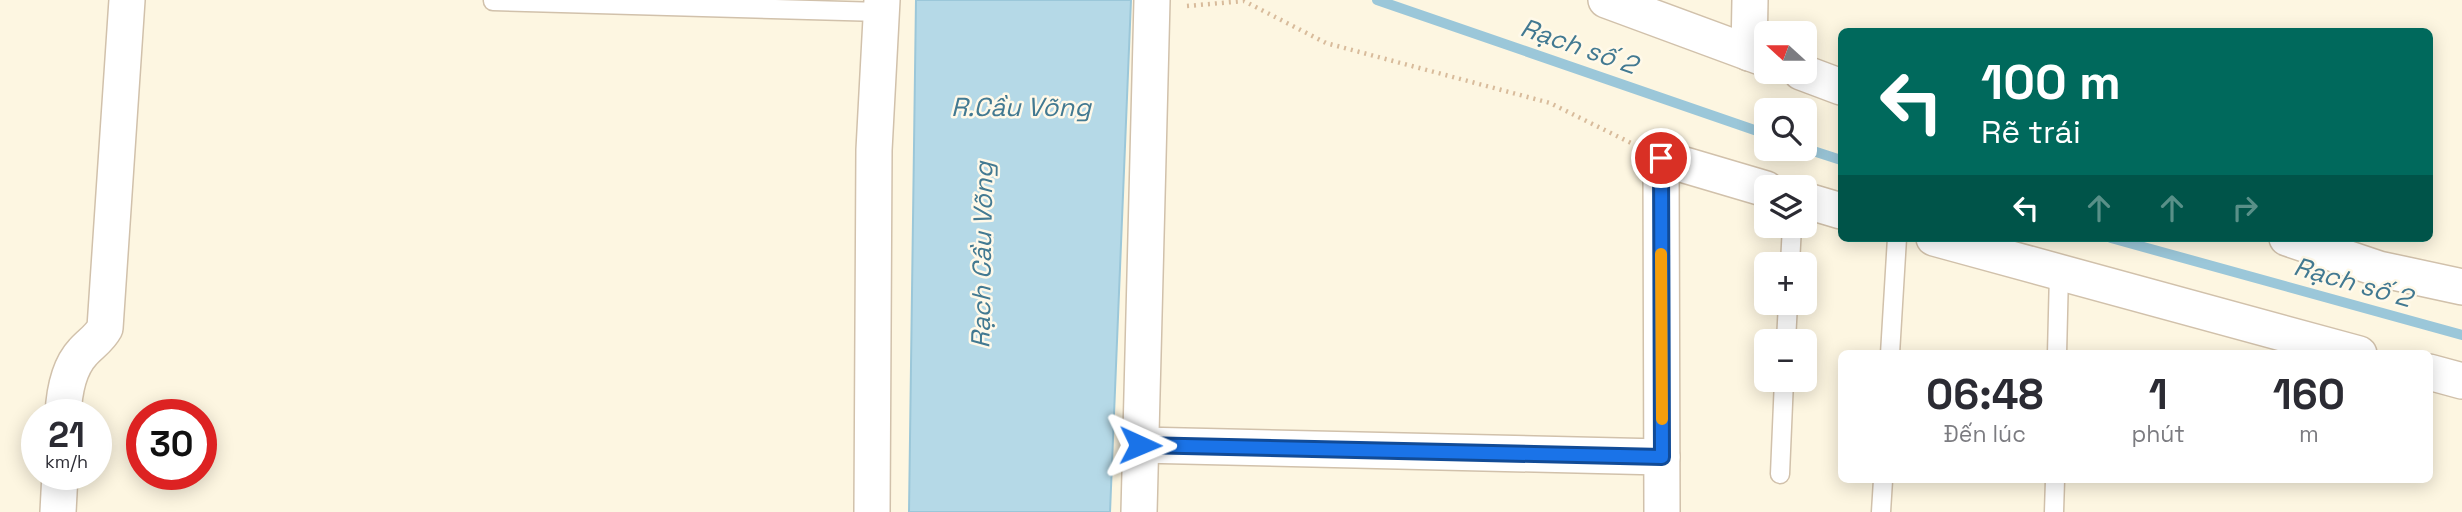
<!DOCTYPE html>
<html lang="vi">
<meta charset="utf-8">
<style>
:root{--surface:#fff;--page:#f7f7f7;--text:#2b2b33;--muted:#7c7c81}
body{margin:0;font-family:"Space Grotesk",sans-serif;background:var(--page);color:var(--text);height:100vh;display:flex;flex-direction:column;font-size:26px;white-space:nowrap}
*{box-sizing:border-box;margin:0}
p{font-size:23px;color:var(--muted)}
.icon{flex:none;width:38px;height:38px;fill:none;stroke:currentColor;stroke-width:2;stroke-linecap:round;stroke-linejoin:round}
.map{position:relative;flex:1;overflow:hidden}
.details{position:absolute;left:1838px;top:350px;width:595px;height:133px;display:flex;flex-direction:column;background:var(--surface);border-radius:10px;box-shadow:0 4px 18px #0003}
.details>*{flex:none}
.hud{position:absolute;left:1838px;top:28px;width:595px;height:214px;border-radius:10px;box-shadow:0 4px 18px #0003;background:#00695c;color:#fff;overflow:hidden}
.needle{width:46px;rotate:291deg}
.buttons{position:absolute;left:1754px;top:21px;display:grid;gap:14px}
.buttons a{display:grid;place-items:center;width:63px;height:63px;border-radius:10px;background:var(--surface);box-shadow:0 4px 18px #0003;font-size:35px}
.speed{position:absolute;left:21px;top:399px;display:flex;gap:14px;font-size:35px;font-weight:700;text-align:center}
.speed>*{display:grid;place-content:center;width:91px;height:91px;border-radius:50%;background:var(--surface);box-shadow:0 4px 18px #0003;line-height:1}
.speed small{font-size:18px;font-weight:400}
.speed .limit{border:10px solid #d22;background:#fff;color:#111}
.pin{position:absolute;display:grid;place-items:center;width:60px;height:60px;color:#fff;margin:-30px;border:4px solid #fff;border-radius:50%;box-shadow:0 2px 7px #0007}
.me{position:absolute;width:77px;margin:-38px;rotate:91deg;stroke-linejoin:round;filter:drop-shadow(0 0 5px #0008)}
.turn{display:flex;align-items:center;gap:24px;height:147px;padding:0 28px;font-size:32px}
.turn .icon{width:91px;height:91px;stroke-width:2.5}
.turn b{display:block;font-size:49px;line-height:60px}
.lanes{display:flex;align-items:center;height:66px;padding:0 28px;background:#0003;justify-content:center;gap:35px;direction:ltr}
.lanes .off{opacity:.35}
.eta{display:flex;justify-content:space-evenly;align-items:center;height:119px;text-align:center}
.eta b{font-size:42px;font-weight:600;line-height:49px}
.map>svg:first-child{display:block}
.water{fill:#b5d9e7;stroke:#9bc7d9;stroke-width:2}
.lines{fill:none;stroke-linecap:round;stroke-linejoin:round}
.stream{stroke:#9bc7d9;stroke-width:10}
.lane-casing{stroke:#d1c1ab;stroke-width:21}
.street-casing{stroke:#d1c1ab;stroke-width:38}
.path{stroke:#d8bb9b;stroke-width:4.5;stroke-dasharray:2 5;stroke-linecap:butt}
.lane{stroke:#fff;stroke-width:18}
.street{stroke:#fff;stroke-width:35}
.route-casing{stroke:#114b97;stroke-width:18}
.route{stroke:#1a73e8;stroke-width:12}
.slow{stroke:#f59e0b;stroke-width:12}
.labels{text-anchor:middle;stroke-width:5;stroke-linejoin:round;paint-order:stroke}
.water-label{font-size:26px;font-style:italic;fill:#427991;stroke:#fff9e9}
</style>
<div class="map">
<svg width="2462" height="512" viewBox="0 0 2462 512">
<rect width="100%" height="100%" fill="#fdf6e1"/>
<path class="water" d="M916,0H1131L1110,512H909Z"/>
<g class="lines">
<g class="stream">
<path d="M1377,0L1766,134"/>
<path d="M1804,148L1841,160"/>
<path d="M2111,238L2462,335"/>
</g>
<defs>
<g id="lane">
<path d="M493,1L881,12"/>
<path d="M1790,264L1792,226"/>
<path d="M1786,341L1788,303"/>
<path d="M1890,354L1897,238"/>
<path d="M2057,354L2059,273"/>
<path d="M1780,474L1784,380"/>
<path d="M1881,512L1883,480"/>
<path d="M2054,512L2055,480"/>
</g>
<g id="street">
<path d="M1606,0L1766,59"/>
<path d="M1749,53L1750,0"/>
<path d="M1801,72L1841,87"/>
<path d="M1804,200L1841,211"/>
<path d="M1934,238L2359,354"/>
<path d="M2287,238L2379,269L2462,287"/>
<path d="M2429,372L2462,381"/>
<path d="M63,415C64,394 68,368 83,352C91,343 99,339 105,328L127,0"/>
<path d="M1140,445L1662,457"/>
<path d="M58,512L60,474"/>
<path d="M872,512L874,150L882,0"/>
<path d="M1139,512L1152,0"/>
<path d="M1662,512L1661,158L1766,189"/>
</g>
</defs>
<use href="#lane" class="lane-casing"/>
<use href="#street" class="street-casing"/>
<path class="path" d="M1187,6L1244,1L1326,43L1550,103L1631,143"/>
<use href="#lane" class="lane"/>
<use href="#street" class="street"/>
</g>
<g class="lines">
<defs>
<path id="route" d="M1140,445L1662,457L1661,158"/>
</defs>
<use href="#route" class="route-casing"/>
<use href="#route" class="route"/>
<path class="slow" d="M1661,254L1662,419"/>
</g>
<g class="labels">
<g class="water-label">
<text transform="translate(1579 46) rotate(19)" y="9">Rạch số 2</text>
<text x="1021" y="116">R.Cầu Võng</text>
<text transform="translate(982 255) rotate(-89)" y="9">Rạch Cầu Võng</text>
<text transform="translate(2353 282) rotate(16)" y="9">Rạch số 2</text>
</g>
</g>
</svg>
<div class="buttons">
<a><svg class="needle" viewBox="-14 -14 28 28"><path d="M0-13l5 13h-10z" fill="#e53935"/><path d="M0 13l5-13h-10z" fill="#7c7c81"/></svg></a>
<a><svg class="icon" aria-label="search" viewBox="0 0 24 24"><circle cx="10" cy="10" r="6"/><path d="M15 15l6 6"/></svg></a>
<a><svg class="icon" aria-label="layers" viewBox="0 0 24 24"><path d="M12 4l9 5-9 5-9-5zM3 14l9 5 9-5"/></svg></a>
<a>+</a>
<a>−</a>
</div>
<div class="speed"><div>21<small>km/h</small></div><div class="limit">30</div></div>
<div class="pin" style="left:1661px;top:158px;background:#d93025"><svg class="icon" aria-label="arrive" viewBox="0 0 24 24"><path d="M6 21V4h12l-3 4 3 4H6"/></svg></div>
<svg class="me" style="left:1140px;top:445px" viewBox="-20 -20 40 40"><path d="M0-17L14 15 0 8-14 15z" fill="#1a73e8" stroke="#fff" stroke-width="4"/></svg>
<div class="hud">
<div class="turn"><svg class="icon" aria-label="left" viewBox="0 0 24 24"><path d="M17 20v-9H6M10 6l-5 5 5 5"/></svg><div><b>100 m</b>Rẽ trái</div></div>
<div class="lanes"><svg class="icon" aria-label="left" viewBox="0 0 24 24"><path d="M17 20v-9H6M10 6l-5 5 5 5"/></svg><svg class="icon off" aria-label="ahead" viewBox="0 0 24 24"><path d="M12 20V5M6 11l6-6 6 6"/></svg><svg class="icon off" aria-label="ahead" viewBox="0 0 24 24"><path d="M12 20V5M6 11l6-6 6 6"/></svg><svg class="icon off" aria-label="right" viewBox="0 0 24 24"><path d="M7 20v-9h11M14 6l5 5-5 5"/></svg></div>
</div>
<section class="details">
<div class="eta">
<div><b>06:48</b><p>Đến lúc</p></div>
<div><b>1</b><p>phút</p></div>
<div><b>160</b><p>m</p></div>
</div>
</section>
</div>
